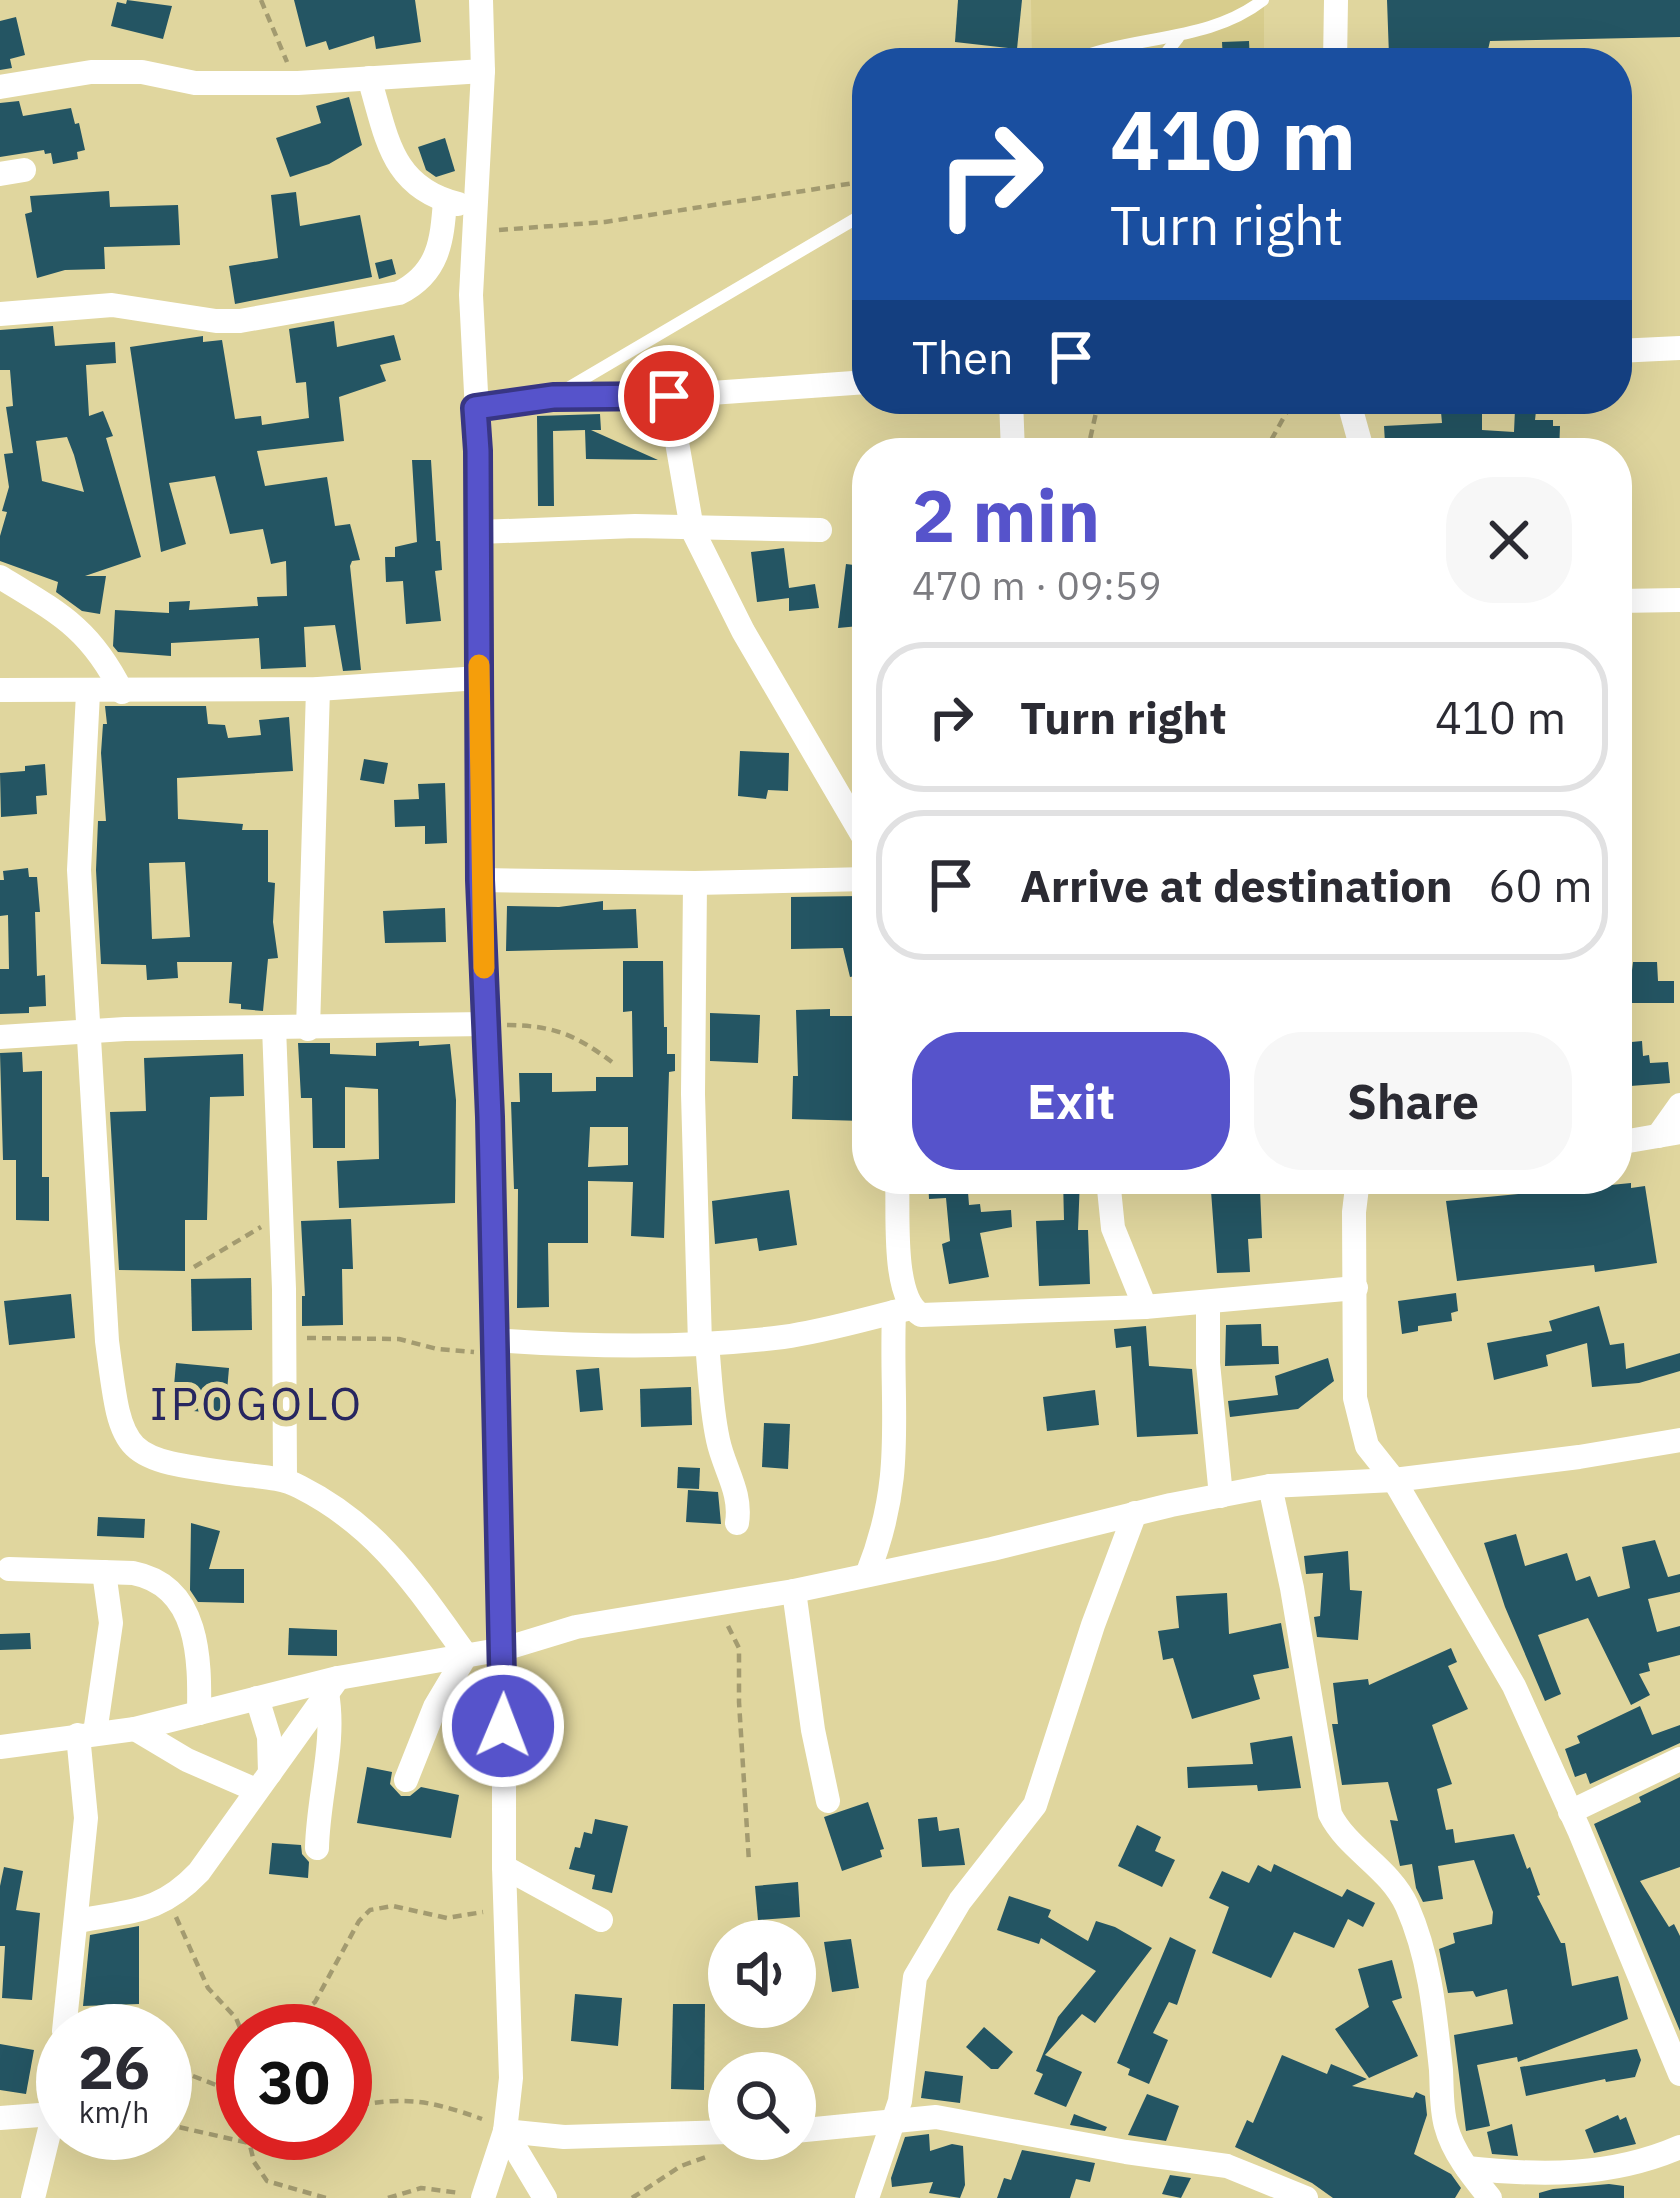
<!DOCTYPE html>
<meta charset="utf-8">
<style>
:root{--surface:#fff;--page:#f7f7f7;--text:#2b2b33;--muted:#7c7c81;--line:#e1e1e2;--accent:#5653cb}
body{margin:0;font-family:"IBM Plex Sans",sans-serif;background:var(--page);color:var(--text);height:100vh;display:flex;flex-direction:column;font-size:45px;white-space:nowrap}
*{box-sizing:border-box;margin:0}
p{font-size:39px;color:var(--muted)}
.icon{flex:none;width:66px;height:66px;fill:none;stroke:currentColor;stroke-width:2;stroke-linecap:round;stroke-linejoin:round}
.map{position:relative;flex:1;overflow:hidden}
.panel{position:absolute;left:852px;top:438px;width:780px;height:756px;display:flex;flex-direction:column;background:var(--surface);border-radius:48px;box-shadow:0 12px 48px #0002}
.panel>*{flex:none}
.banner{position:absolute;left:852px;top:48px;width:780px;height:366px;border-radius:48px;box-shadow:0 12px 48px #0002;background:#1a4fa0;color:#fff;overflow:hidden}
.buttons{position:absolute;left:708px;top:1920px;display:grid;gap:24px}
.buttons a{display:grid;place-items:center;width:108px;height:108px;border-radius:50%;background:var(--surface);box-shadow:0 12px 48px #0002;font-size:60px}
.speed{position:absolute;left:36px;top:2004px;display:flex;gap:24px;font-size:60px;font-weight:700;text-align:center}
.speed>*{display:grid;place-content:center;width:156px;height:156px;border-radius:50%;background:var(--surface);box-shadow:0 12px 48px #0002;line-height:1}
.speed small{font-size:30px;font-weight:400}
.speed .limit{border:18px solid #d22;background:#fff;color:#111}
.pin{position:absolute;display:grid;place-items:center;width:102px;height:102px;color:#fff;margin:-51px;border:6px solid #fff;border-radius:50%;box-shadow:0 3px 12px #0007}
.me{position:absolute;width:132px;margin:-66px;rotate:1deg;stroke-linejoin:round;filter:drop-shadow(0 0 9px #0008)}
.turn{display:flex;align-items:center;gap:42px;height:252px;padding:0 60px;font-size:54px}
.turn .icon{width:156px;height:156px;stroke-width:2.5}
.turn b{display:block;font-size:84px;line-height:102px}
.then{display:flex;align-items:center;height:114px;padding:0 60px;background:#0003;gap:24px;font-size:45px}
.round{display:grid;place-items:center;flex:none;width:126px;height:126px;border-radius:48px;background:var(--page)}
.head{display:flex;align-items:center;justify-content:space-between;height:204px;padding:0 60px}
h1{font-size:72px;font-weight:700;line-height:90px;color:var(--accent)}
.button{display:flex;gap:24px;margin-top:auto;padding:24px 60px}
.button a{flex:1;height:138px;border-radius:48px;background:var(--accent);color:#fff;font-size:48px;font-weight:700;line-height:138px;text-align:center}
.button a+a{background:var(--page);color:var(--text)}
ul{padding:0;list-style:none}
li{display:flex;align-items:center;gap:36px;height:150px;margin:0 24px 18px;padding:0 36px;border:6px solid var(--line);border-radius:48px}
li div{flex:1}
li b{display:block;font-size:45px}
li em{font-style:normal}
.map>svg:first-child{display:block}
.built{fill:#d8cd8d}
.building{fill:#245563;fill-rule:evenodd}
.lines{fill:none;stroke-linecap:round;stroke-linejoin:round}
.path{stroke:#a39b70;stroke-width:4.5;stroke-dasharray:9 6;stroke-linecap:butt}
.lane{stroke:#fff;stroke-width:12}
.street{stroke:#fff;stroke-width:24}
.route-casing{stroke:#383684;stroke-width:30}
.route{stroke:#5653cb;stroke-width:21}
.slow{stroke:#f59e0b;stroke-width:21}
.labels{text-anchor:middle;stroke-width:12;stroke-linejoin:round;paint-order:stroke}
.quarter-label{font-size:45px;letter-spacing:3px;fill:#272660;stroke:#e0d69e}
</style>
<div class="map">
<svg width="1680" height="2198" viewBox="0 0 1680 2198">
<rect width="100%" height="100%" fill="#e0d69e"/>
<path class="built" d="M1031,0H1264V63H1032Z"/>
<g class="building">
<path d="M127,0L172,6L163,39L111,26L117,2L126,4Z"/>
<path d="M294,0H415L421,42L376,49L374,36L329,50L326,41L306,47Z"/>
<path d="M958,0H1022L1017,49L955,42Z"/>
<path d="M1387,0H1680V37L1490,41L1487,54L1389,56Z"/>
<path d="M16,17L25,55L10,59L12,68L0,70V21Z"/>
<path d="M1249,41L1250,63H1223L1222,42Z"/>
<path d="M349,97L362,145L329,164L290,177L276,138L321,123L316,106Z"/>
<path d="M19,101L23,116L71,108L75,124L79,123L85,150L77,152L78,159L53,164L51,153L45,154L44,150L0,157V103Z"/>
<path d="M445,138L455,171L436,177L426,170L418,147Z"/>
<path d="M109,191L110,207L178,205L180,245L104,247L105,269L65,270L37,278L25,214L32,212L30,196Z"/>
<path d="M296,192L300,226L360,215L372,277L235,304L229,266L278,258L271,195Z"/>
<path d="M392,259L396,274L379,279L375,263Z"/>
<path d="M334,321L337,347L394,335L401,360L380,365L386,381L339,397L344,441L257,451L265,486L327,477L335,526L350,524L360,560L352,561L350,566L361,670L343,671L335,625L304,627L306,667L261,669L259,638L171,643V656L118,652L113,646L115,610L169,613V602L190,601L189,610L258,606L257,597L287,596L286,561L271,564L263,529L230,534L215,476L169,483L186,544L161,552L130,347L203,336V342L222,340L235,419L261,416L262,425L309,418L306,382L296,383L289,329Z"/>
<path d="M53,326L55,346L115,342L116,363L86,365L89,416L103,411L113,436L106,438L141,557L85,576H106L100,614L82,611L56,592L58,582L0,561V536L7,512L2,511L9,487L4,454L13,453L6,407L13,406L10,370H0V330ZM67,437L74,455L84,492L42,481L36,441Z"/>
<path d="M1515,409L1536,411L1535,420H1553V426H1560L1559,453H1392V442L1385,443L1384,426L1442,423L1441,412L1482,411V430L1514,432Z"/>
<path d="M600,414L601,430H591L658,460L586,459L585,430L553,431L554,506H538L537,416Z"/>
<path d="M412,460H431L436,541H440L442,570L435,571L441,621L406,624L403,581L386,582L385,557H395V547L417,542Z"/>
<path d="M784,548L789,588L815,584L819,608L789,611V598L757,602L751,552Z"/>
<path d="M846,564L854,565L859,626L838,628Z"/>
<path d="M105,706H206L208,724L225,725L228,738L261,735L259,720L289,717L293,771L177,778L178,819L243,824L242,830H268V882L275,883L273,922L278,958L268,959L263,1011L241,1009V1004L229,1003L232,962H177L178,978L147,980L146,965L101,964L96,870L98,821H106L101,753L103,724H107ZM185,862L190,937L152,939L149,863Z"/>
<path d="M740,751L789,753L788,791L768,790L766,799L738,796Z"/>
<path d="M364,759L388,763L384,784L360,780Z"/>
<path d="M45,764L47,795L36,796L37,814L1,817L0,773L25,771V766Z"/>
<path d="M445,783L447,843L425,844V826L395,827L394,800L419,799L418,784Z"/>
<path d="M28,868L29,877H37L40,912H35L37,976L45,975L46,1006L29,1007V1013L0,1014V969H9L8,915L0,916V880H4L3,871Z"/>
<path d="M861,896L866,974L850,977L843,948L791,949V897Z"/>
<path d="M603,901V910L636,909L638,948L506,951L507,906L559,907Z"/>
<path d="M445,908L446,942L385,943L383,911Z"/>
<path d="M623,961H663L664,1027H667V1054H675V1071L669,1072L664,1238L631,1236L633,1182L588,1181V1243H548L549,1307L517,1308L518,1189H514L511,1102H520L519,1073H552V1092L596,1091V1077H633L632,1011L623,1012ZM590,1127H628V1165L588,1167Z"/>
<path d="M1633,962H1657L1658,981H1674V1003H1628Z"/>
<path d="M830,1009V1016H863V1044H867L864,1121L792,1119L793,1076H798L796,1010Z"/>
<path d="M710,1013L760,1015L758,1063L710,1061Z"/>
<path d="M419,1041V1046L450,1044L456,1100L455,1203L339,1208L337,1161L379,1159L378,1089L345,1087V1148H313L312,1098H301L298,1043H330V1054L376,1056V1043Z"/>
<path d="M1642,1041L1643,1056L1649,1055L1650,1063L1668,1062L1670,1083L1617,1087V1064H1623L1621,1043Z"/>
<path d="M22,1052L23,1072L42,1071V1177H49V1221L16,1220V1160H3L0,1053Z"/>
<path d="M243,1054L244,1096L210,1097L207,1220H185V1271L119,1270L110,1112L146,1111L144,1058Z"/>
<path d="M928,1179H967L969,1205L980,1204L981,1212L1011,1210L1012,1227L980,1233L989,1277L949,1284L942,1244L950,1241L946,1198L929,1199Z"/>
<path d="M1063,1179H1080L1078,1230H1088L1090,1284L1039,1286L1036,1221L1064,1220Z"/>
<path d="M1631,1183V1188L1645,1186L1657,1263L1595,1272L1594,1265L1457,1281L1446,1201Z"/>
<path d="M1260,1189L1262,1238L1248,1239L1250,1272L1217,1273L1211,1191Z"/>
<path d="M789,1190L797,1245L759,1251L757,1238L715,1244L712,1201Z"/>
<path d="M351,1219L353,1269H342L343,1325L302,1326V1296H305L301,1221Z"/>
<path d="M251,1278L252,1330L192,1331L191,1279Z"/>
<path d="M1456,1293L1458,1311L1451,1313L1452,1321L1418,1326V1331L1402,1334L1398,1301Z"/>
<path d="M71,1294L75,1338L9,1345L4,1301Z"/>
<path d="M1599,1306L1610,1345L1624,1343L1626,1369L1680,1353V1371L1639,1383L1592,1387L1587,1343L1546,1355L1548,1366L1494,1380L1487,1343L1552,1331L1549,1321Z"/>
<path d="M1261,1324L1262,1346H1278L1279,1364L1225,1366L1226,1325Z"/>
<path d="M1146,1326L1149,1366L1192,1369L1198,1434L1137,1437L1131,1346L1116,1348L1114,1329Z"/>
<path d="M1328,1358L1334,1381L1298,1409L1230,1417L1228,1401L1278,1395L1275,1376Z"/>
<path d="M176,1363L229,1368L225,1414L172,1409Z"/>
<path d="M599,1368L603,1410L580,1412L576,1370Z"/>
<path d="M691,1387L692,1425L641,1427L640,1389Z"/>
<path d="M1095,1390L1099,1425L1047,1431L1043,1397Z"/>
<path d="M764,1423L790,1424L788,1469L762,1467Z"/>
<path d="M678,1467L700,1468L699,1489L677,1488Z"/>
<path d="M688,1490L718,1492L721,1524L686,1522Z"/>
<path d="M98,1517L145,1519L144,1538L97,1536Z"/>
<path d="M191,1523L220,1531L209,1569H244V1603L198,1602L190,1590Z"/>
<path d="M1516,1534L1525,1566L1567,1553L1576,1581L1590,1576L1598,1597L1630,1588L1622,1547L1655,1540L1668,1577L1680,1574V1592L1648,1599L1657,1632L1680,1626V1655L1648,1663L1650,1671L1639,1674L1650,1695L1631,1705L1588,1618L1538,1635L1561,1694L1545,1701L1505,1607L1484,1543Z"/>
<path d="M1348,1551L1350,1590L1362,1591L1358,1640L1317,1637L1314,1617L1320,1616L1323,1573L1306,1574L1304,1556Z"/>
<path d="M1227,1593L1229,1634L1281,1623L1289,1668L1253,1675L1260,1699L1192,1719L1173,1658L1163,1660L1158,1631L1179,1628L1176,1596Z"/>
<path d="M289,1628L337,1630V1656L288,1655Z"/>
<path d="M30,1633L31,1649L0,1650V1634Z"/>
<path d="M1451,1648L1457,1662L1448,1666L1468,1709L1432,1725L1452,1784L1437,1789L1446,1830L1453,1829L1455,1843L1514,1834L1527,1869L1530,1867L1540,1895L1537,1896L1561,1943H1565L1572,1986L1618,1976L1628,2019L1518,2062L1517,2057L1477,2065L1490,2126L1466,2131L1454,2035L1513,2024L1507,1989L1476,1997L1473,1991L1448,1993L1439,1949L1455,1943L1453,1933L1492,1924L1493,1912L1474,1860L1438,1866L1443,1899L1423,1902L1416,1888L1412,1864L1400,1866L1390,1820L1398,1821L1388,1782L1342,1785L1332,1724H1338L1333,1683L1368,1679L1369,1685Z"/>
<path d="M1640,1706L1652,1735L1680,1725V1743L1590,1784L1586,1773L1575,1777L1565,1749L1580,1743L1577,1736Z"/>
<path d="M1292,1736L1301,1788L1258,1791L1257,1785L1188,1788L1187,1767L1253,1764L1250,1743Z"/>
<path d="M367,1767L392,1772L390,1784L401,1796H410L421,1787L459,1795L451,1838L357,1823Z"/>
<path d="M1680,1777V1867L1640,1881L1669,1927L1674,1924L1680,1936V2031L1594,1824L1641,1802L1639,1797Z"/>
<path d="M868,1802L884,1849L880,1850L882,1857L842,1871L824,1817Z"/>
<path d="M937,1817L939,1831L959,1828L965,1865L922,1867L918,1819Z"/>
<path d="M595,1819L628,1826L612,1893L592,1889L595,1875L569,1869L575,1847L580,1848L584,1832L592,1834Z"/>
<path d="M1137,1825L1161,1837L1155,1851L1175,1860L1162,1887L1118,1866Z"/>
<path d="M272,1843L301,1845L302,1854L309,1862L308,1878L269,1874Z"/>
<path d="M1274,1864L1342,1897L1347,1889L1375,1903L1363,1927L1348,1919L1334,1948L1294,1932L1271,1978L1212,1953L1229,1907L1209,1898L1222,1871L1249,1883L1258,1865L1271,1872Z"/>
<path d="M4,1867L23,1871L16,1910L40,1913L32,2000L2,1998L5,1946H0V1886Z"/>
<path d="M798,1882L800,1917L758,1920L755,1886Z"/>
<path d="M1009,1896L1051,1910L1048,1917L1088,1941L1096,1921L1115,1927L1152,1948L1095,2023L1082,2014L1045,2055L1082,2072L1066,2107L1034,2094L1043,2074L1036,2071L1058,2017L1096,1971L1041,1938L1039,1944L997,1930Z"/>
<path d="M139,1926V2004L83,2006L90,1935Z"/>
<path d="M1170,1937L1196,1950L1177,2005L1169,2002L1153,2033L1168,2040L1149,2084L1128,2075L1130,2069L1117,2063Z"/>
<path d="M851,1939L859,1988L832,1992L824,1942Z"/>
<path d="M1392,1960L1402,1998L1392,2001L1418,2056L1369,2078L1335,2029L1369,2007L1358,1969Z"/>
<path d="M575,1994L622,1998L618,2046L571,2041Z"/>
<path d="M673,2004H705L704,2090L671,2089Z"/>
<path d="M984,2027L1013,2052L998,2069H991L966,2047Z"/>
<path d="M0,2044L34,2050L26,2094L0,2090Z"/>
<path d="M1637,2049L1641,2060L1635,2077L1606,2082L1605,2079L1526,2096L1520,2067Z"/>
<path d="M1282,2055L1327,2074L1331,2064L1367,2079L1352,2086L1413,2098L1416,2092L1425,2096L1427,2115L1414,2154L1451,2174L1461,2188L1455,2198H1333L1312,2183L1235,2147L1247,2120L1253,2123Z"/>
<path d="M925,2071L963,2076L960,2103L921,2098Z"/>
<path d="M1147,2094L1179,2106L1166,2141L1128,2135Z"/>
<path d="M1074,2114L1107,2127L1105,2131L1070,2125Z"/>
<path d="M1618,2115L1620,2120L1626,2117L1636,2144L1594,2153L1585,2130Z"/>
<path d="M1512,2124L1518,2156L1492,2154L1487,2132Z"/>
<path d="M929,2134L930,2151L952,2144L963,2146L965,2185L960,2198L929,2193L933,2182L892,2187L891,2178L905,2137Z"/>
<path d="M1022,2150L1095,2163L1090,2182L1076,2179L1070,2198H997L1004,2178L1011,2180Z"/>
<path d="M1170,2175L1191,2178L1181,2198L1162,2194Z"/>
<path d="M1609,2184L1624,2186V2198H1539V2193L1553,2189Z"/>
</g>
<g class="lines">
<g class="path">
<path d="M261,0L287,62"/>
<path d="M499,230L605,222L867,181"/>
<path d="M1087,453L1099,399"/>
<path d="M1264,453L1294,399"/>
<path d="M507,1025C557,1026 576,1035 616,1065"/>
<path d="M194,1267L261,1227"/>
<path d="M307,1338L399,1339L437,1349L474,1352"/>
<path d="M728,1626L739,1648V1702L749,1862"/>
<path d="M176,1917L208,1988L236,2018L243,2035"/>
<path d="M277,2031L315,2002L359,1921L370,1910L393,1906L447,1918L483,1912"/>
<path d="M165,2065L221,2087L243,2065"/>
<path d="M227,2087L243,2120"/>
<path d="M345,2108C403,2096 426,2099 482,2119"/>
<path d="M165,2124L249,2143"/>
<path d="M247,2133L254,2162L267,2181L326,2198"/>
<path d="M749,2146L772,2139"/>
<path d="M388,2198L421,2188L460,2193"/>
<path d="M632,2198L681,2166L709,2156"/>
</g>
<g class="lane">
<path d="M1067,63C1129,34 1207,44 1263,0"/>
<path d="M1158,63L1178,38"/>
<path d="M563,391L867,212"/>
</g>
<g class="street">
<path d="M481,0L483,71L471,295L479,451L480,880L504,1649V1867L511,2078L505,2131L483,2198"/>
<path d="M1335,63L1336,0"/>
<path d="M369,78C387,136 390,187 458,204"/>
<path d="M0,87L91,72H142L195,83H298L483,71"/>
<path d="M0,174L24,170"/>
<path d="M0,314L112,305L216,321H240L399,293C439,273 442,241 445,201"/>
<path d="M1617,351L1680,348"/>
<path d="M669,396L692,529L743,631L867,843"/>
<path d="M1011,399L1013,453"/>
<path d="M1348,399L1363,453"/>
<path d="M475,408L553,397L669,396L867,382"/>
<path d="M479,532L635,526L820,530"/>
<path d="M0,577C59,613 90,628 122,692"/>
<path d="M1617,601L1680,600"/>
<path d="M0,690L318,689L479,678"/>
<path d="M88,693L79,870L107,1341C122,1458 120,1458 238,1474C260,1477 281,1477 300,1487C379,1527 416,1586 466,1655L435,1707L406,1780"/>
<path d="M480,880L695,883L867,879"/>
<path d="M695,883L693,1094L700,1344"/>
<path d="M274,1027L284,1289L285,1480"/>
<path d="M308,1029L318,689"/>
<path d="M0,1037L125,1029L486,1024"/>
<path d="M1658,1136L1680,1105"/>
<path d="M1617,1143L1680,1132"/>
<path d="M897,1179C899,1212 891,1297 921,1315L1145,1307L1356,1288"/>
<path d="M1108,1179L1113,1228L1145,1307"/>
<path d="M1358,1179L1354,1212L1355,1398L1367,1446L1394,1480L1514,1686L1579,1830L1680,2074"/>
<path d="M1208,1302V1363L1221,1496"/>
<path d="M494,1340C589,1347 688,1349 783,1337C827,1331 868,1318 911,1308"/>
<path d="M707,1343C710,1375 711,1408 718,1440C724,1469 742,1492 737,1523"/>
<path d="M1270,1486L1292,1588L1330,1814C1348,1850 1389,1867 1407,1906C1430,1958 1435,2014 1441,2070C1442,2088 1441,2109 1446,2126C1453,2153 1473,2177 1490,2198"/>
<path d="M9,1569L133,1573C200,1586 200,1660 199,1713"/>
<path d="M867,1575C907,1476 890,1412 894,1312"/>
<path d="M794,1591L813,1730L828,1801"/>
<path d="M257,1698L269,1737L270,1773"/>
<path d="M135,1729L187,1760L256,1790"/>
<path d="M95,1733L111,1623L104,1572"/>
<path d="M0,1747L135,1729L338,1678L504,1649L576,1627L794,1591L992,1549L1171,1505L1270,1486L1394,1480L1579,1457L1680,1440"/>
<path d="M1570,1812L1680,1759"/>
<path d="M317,1848C318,1796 336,1743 327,1693"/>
<path d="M504,1867L601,1920"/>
<path d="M78,1921C132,1910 159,1914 199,1872L338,1678"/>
<path d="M64,2031L86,1818L78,1735"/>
<path d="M0,2118L53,2114"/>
<path d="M505,2131L564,2137L729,2132"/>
<path d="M505,2131L545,2198"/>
<path d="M795,2131L936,2117L1126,2152L1227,2166L1306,2198"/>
<path d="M1467,2168C1540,2176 1611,2177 1680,2147"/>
<path d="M33,2198L59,2092L63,2043"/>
<path d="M867,2198L900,2101L915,1977L960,1901L1035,1805L1093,1625L1135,1513"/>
</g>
</g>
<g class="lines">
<defs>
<path id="route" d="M503,1726L490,1117L480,880L478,451L475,408L553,397L669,396"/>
</defs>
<use href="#route" class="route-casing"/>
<use href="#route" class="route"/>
<path class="slow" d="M479,665L484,968"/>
</g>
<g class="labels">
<g class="quarter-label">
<text x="257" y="1420">IPOGOLO</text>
</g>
</g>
</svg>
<div class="buttons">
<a><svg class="icon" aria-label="sound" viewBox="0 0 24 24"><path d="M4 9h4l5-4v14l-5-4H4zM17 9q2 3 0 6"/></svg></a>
<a><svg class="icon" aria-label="search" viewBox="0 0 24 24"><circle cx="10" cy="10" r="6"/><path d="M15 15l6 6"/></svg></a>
</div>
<div class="speed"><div>26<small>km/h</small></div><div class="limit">30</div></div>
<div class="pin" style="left:669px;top:396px;background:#d93025"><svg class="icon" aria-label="arrive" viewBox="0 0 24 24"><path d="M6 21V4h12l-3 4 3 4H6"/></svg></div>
<svg class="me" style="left:503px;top:1726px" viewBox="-20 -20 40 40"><circle r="17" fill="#5653cb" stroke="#fff" stroke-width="3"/><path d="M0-11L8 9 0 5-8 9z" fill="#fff"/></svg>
<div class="banner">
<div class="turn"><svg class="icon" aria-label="right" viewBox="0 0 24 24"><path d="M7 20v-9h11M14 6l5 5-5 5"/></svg><div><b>410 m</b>Turn right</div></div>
<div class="then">Then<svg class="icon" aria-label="arrive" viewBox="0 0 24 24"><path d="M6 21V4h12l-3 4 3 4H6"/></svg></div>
</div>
<section class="panel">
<div class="head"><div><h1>2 min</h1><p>470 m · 09:59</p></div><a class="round"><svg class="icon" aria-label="close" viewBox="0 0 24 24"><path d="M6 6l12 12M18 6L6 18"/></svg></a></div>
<ul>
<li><svg class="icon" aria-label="right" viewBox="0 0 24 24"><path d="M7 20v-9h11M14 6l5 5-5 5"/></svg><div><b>Turn right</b></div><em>410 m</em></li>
<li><svg class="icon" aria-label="arrive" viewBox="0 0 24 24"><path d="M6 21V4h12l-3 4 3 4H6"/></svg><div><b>Arrive at destination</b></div><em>60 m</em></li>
</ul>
<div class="button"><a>Exit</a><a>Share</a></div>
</section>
</div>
